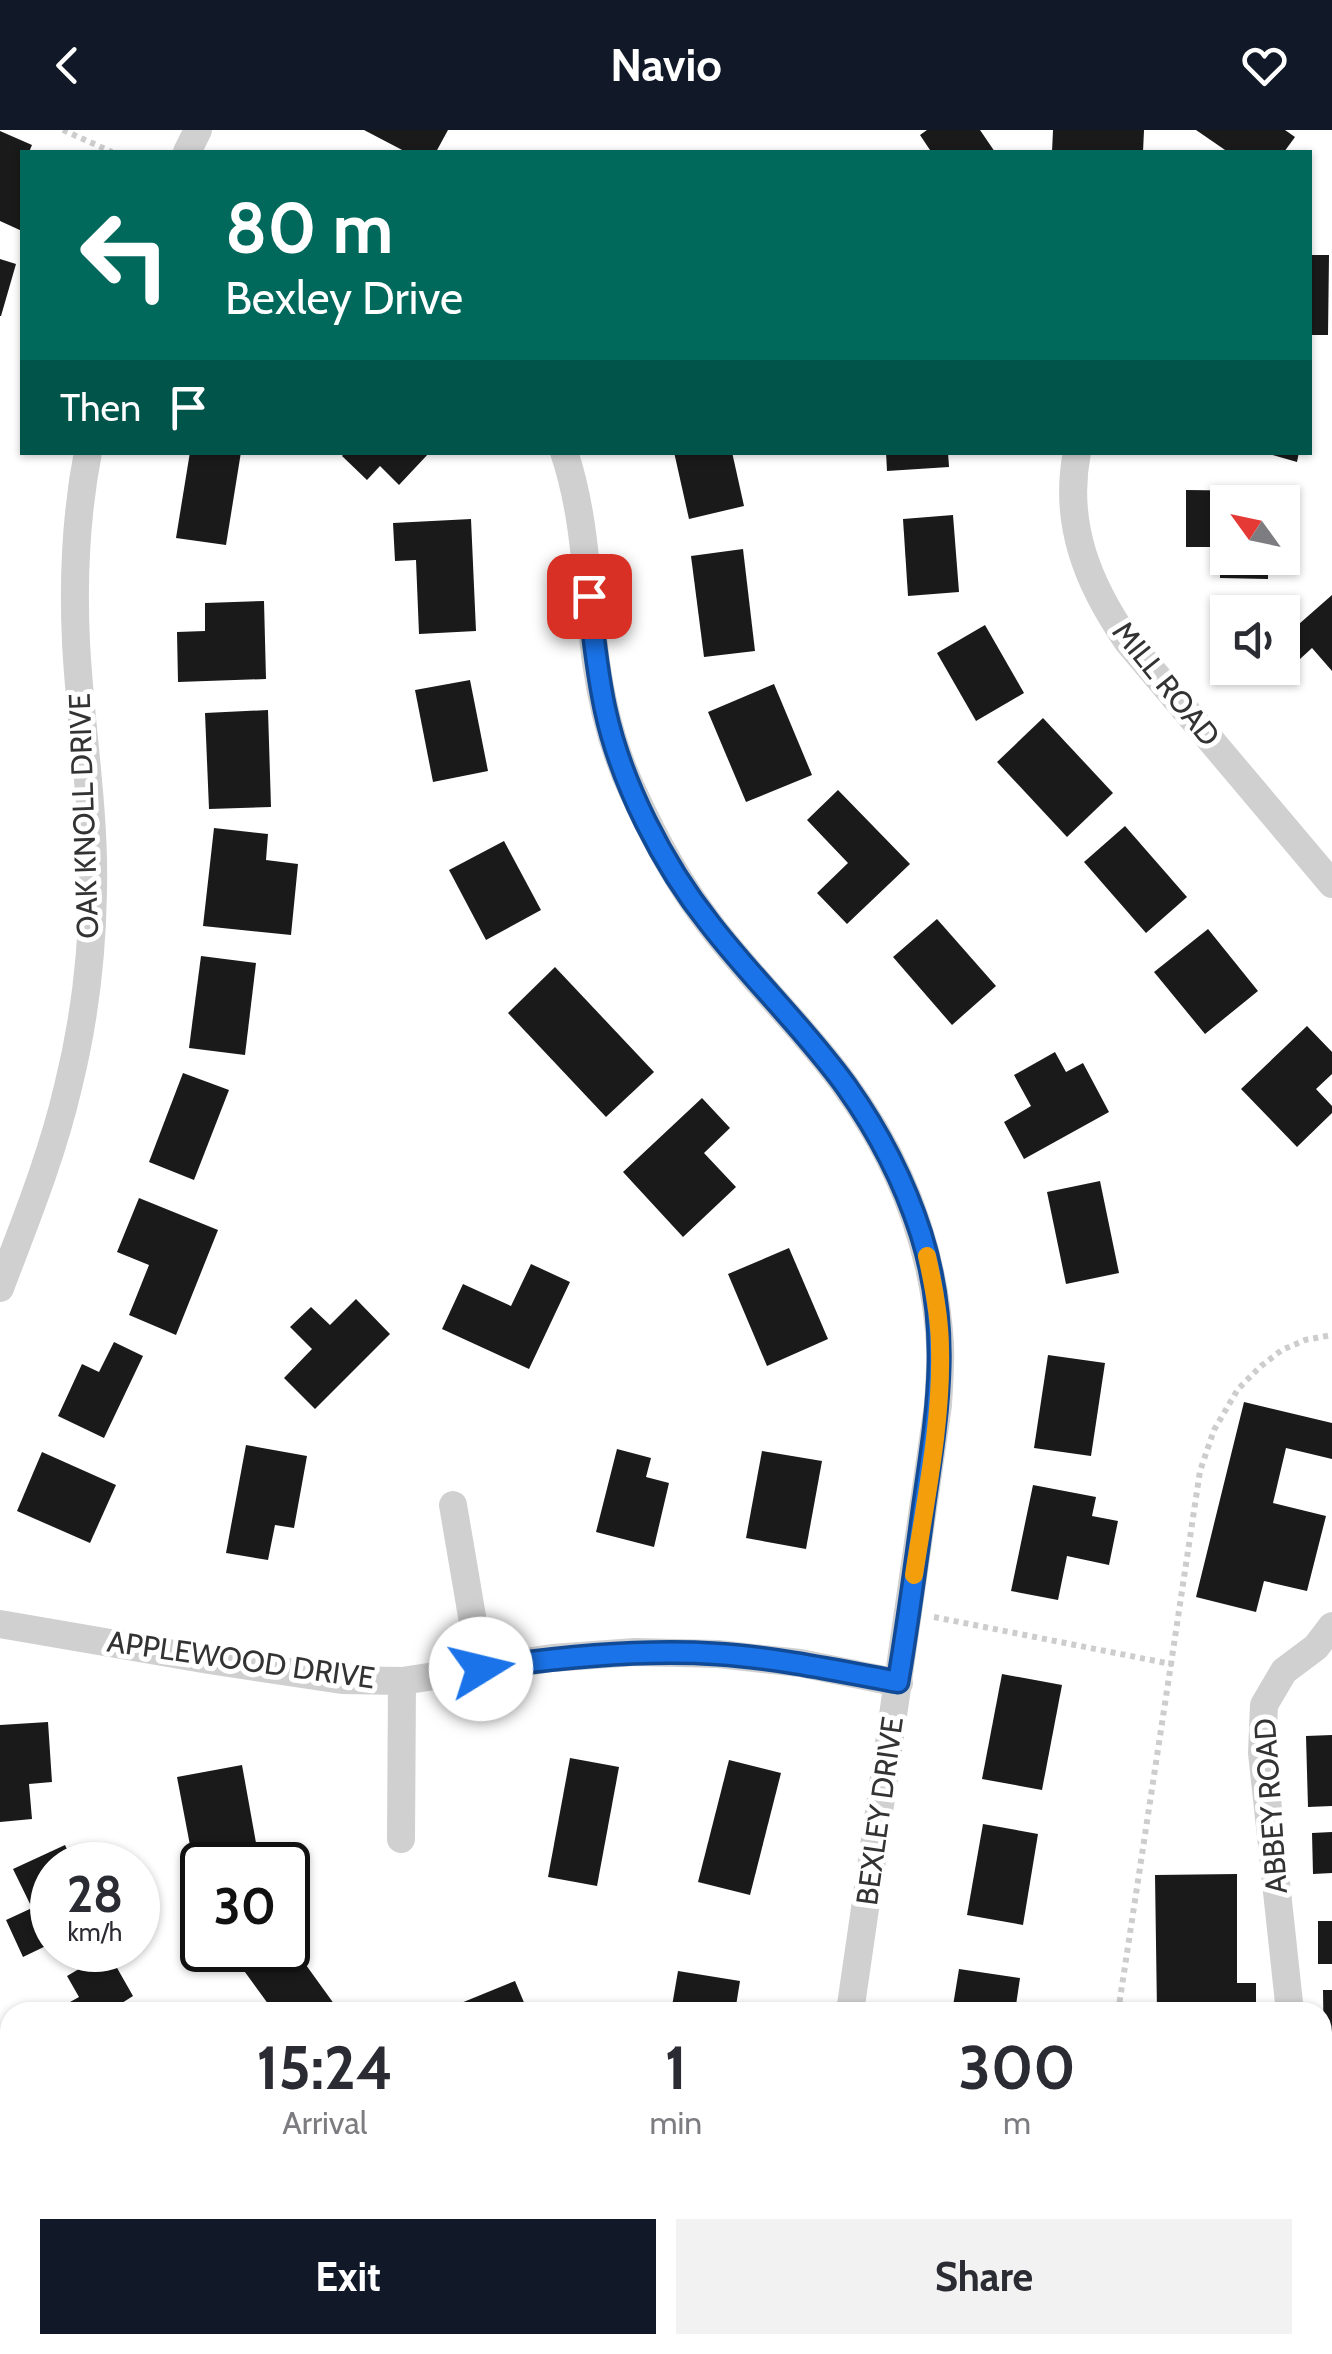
<!DOCTYPE html>
<style>
:root{--surface:#fff;--page:#f2f2f3;--text:#2b2b33;--muted:#7c7c81;--accent:#111827}
body{margin:0;font-family:Cabin,sans-serif;background:var(--page);color:var(--text);height:100vh;display:flex;flex-direction:column;font-size:38px;white-space:nowrap}
*{box-sizing:border-box;margin:0}
p{font-size:32px;color:var(--muted)}
.icon{flex:none;width:55px;height:55px;fill:none;stroke:currentColor;stroke-width:2;stroke-linecap:round;stroke-linejoin:round}
.map{position:relative;flex:1;overflow:hidden}
.drawer{position:absolute;left:0px;top:1872px;width:1332px;height:352px;display:flex;flex-direction:column;background:var(--surface);border-radius:30px 30px 0 0;box-shadow:0 2px 8px #0004}
.drawer>*{flex:none}
.hud{position:absolute;left:20px;top:20px;width:1292px;height:305px;border-radius:0px;box-shadow:0 2px 8px #0004;background:#00695c;color:#fff;overflow:hidden}
.needle{width:65px;rotate:303deg}
.fabs{position:absolute;left:1210px;top:355px;display:grid;gap:20px}
.fabs a{display:grid;place-items:center;width:90px;height:90px;border-radius:0px;background:var(--surface);box-shadow:0 2px 8px #0004;font-size:50px}
.speed{position:absolute;left:30px;top:1712px;display:flex;gap:20px;font-size:50px;font-weight:700;text-align:center}
.speed>*{display:grid;place-content:center;width:130px;height:130px;border-radius:50%;background:var(--surface);box-shadow:0 2px 8px #0004;line-height:1}
.speed small{font-size:25px;font-weight:400}
.speed .limit{border:5px solid #111;border-radius:15px;background:#fff;color:#111}
.pin{position:absolute;display:grid;place-items:center;width:85px;height:85px;color:#fff;margin:-42px;border-radius:20px;box-shadow:0 5px 15px #0006}
.me{position:absolute;width:110px;margin:-55px;rotate:81deg;stroke-linejoin:round;filter:drop-shadow(0 0 8px #0008)}
.turn{display:flex;align-items:center;gap:35px;height:210px;padding:0 40px;font-size:45px}
.turn .icon{width:130px;height:130px;stroke-width:2.5}
.turn b{display:block;font-size:70px;line-height:85px}
.then{display:flex;align-items:center;height:95px;padding:0 40px;background:#0003;gap:20px;font-size:38px}
.eta{display:flex;justify-content:space-evenly;align-items:center;height:170px;text-align:center}
.eta b{font-size:60px;font-weight:800;line-height:70px}
.primary-button{display:flex;gap:20px;margin-top:auto;padding:20px 40px}
.primary-button a{flex:1;height:115px;border-radius:0px;background:var(--accent);color:#fff;font-size:40px;font-weight:800;line-height:115px;text-align:center}
.primary-button a+a{background:var(--page);color:var(--text)}
header{display:flex;justify-content:space-between;align-items:center;height:130px;padding:0 40px;background:var(--accent);color:#fff;font-size:45px;font-weight:800}
.map>svg:first-child{display:block}
.building{fill:#1a1a1a}
.lines{fill:none;stroke-linecap:round;stroke-linejoin:round}
.path{stroke:#cdcdcd;stroke-width:6;stroke-dasharray:5 5;stroke-linecap:butt}
.minor{stroke:#d0d0d0;stroke-width:28}
.route-casing{stroke:#114b97;stroke-width:25}
.route{stroke:#1a73e8;stroke-width:18}
.slow{stroke:#f59e0b;stroke-width:18}
.labels{text-anchor:middle;stroke-width:10;stroke-linejoin:round;paint-order:stroke}
.street-label{font-size:30px;fill:#333;stroke:#fff}
</style>
<header><svg class="icon" aria-label="back" viewBox="0 0 24 24"><path d="M15 5l-7 7 7 7"/></svg>Navio<svg class="icon" aria-label="heart" viewBox="0 0 24 24"><path d="M12 20l-8-8c-3-5 5-10 8-4 3-6 11-1 8 4z"/></svg></header>
<div class="map">
<svg width="1332" height="2224" viewBox="0 0 1332 2224">
<rect width="100%" height="100%" fill="#fff"/>
<g class="building">
<path d="M364,0H448L436,22H406Z"/>
<path d="M927,0H980L995,22H927L930,20L920,5Z"/>
<path d="M1053,0H1144L1143,22H1052Z"/>
<path d="M1196,0H1285L1295,7L1284,22H1228Z"/>
<path d="M0,1L32,15L29,22H22V101L0,91Z"/>
<path d="M1310,125H1329L1328,205H1310Z"/>
<path d="M0,129L16,134L1,186H0Z"/>
<path d="M190,322H241L226,415L176,408Z"/>
<path d="M345,322H430L399,355L380,336L367,350L342,326Z"/>
<path d="M674,322H732L744,376L689,389Z"/>
<path d="M886,322H948L949,337L887,341Z"/>
<path d="M1262,322H1299L1297,332Z"/>
<path d="M1186,360L1269,361V372H1228V428H1268V449L1220,448V417H1186Z"/>
<path d="M953,385L959,462L908,466L903,389Z"/>
<path d="M471,389L476,501L419,504L416,430L395,431L393,393Z"/>
<path d="M743,419L755,521L704,527L691,426Z"/>
<path d="M1332,465V541L1312,518L1288,540L1282,534V485L1287,481L1299,494Z"/>
<path d="M264,471L266,549L178,552L177,502L205,501V473Z"/>
<path d="M985,495L1024,563L976,591L937,523Z"/>
<path d="M470,550L488,641L433,652L415,560Z"/>
<path d="M774,554L812,645L746,672L708,582Z"/>
<path d="M268,580L271,677L209,679L205,583Z"/>
<path d="M1043,588L1113,663L1067,707L997,632Z"/>
<path d="M838,660L910,734L847,794L817,763L848,733L807,690Z"/>
<path d="M1125,696L1187,767L1146,803L1084,732Z"/>
<path d="M214,698L268,704L266,730L298,734L291,805L203,796Z"/>
<path d="M504,711L541,780L486,810L449,740Z"/>
<path d="M937,789L996,856L952,895L893,827Z"/>
<path d="M1208,799L1258,861L1205,904L1154,842Z"/>
<path d="M201,826L256,833L245,925L189,918Z"/>
<path d="M555,837L654,942L606,987L508,883Z"/>
<path d="M1307,896L1332,922V944L1316,959L1332,976V983L1297,1017L1241,959Z"/>
<path d="M1055,922L1066,942L1083,933L1109,982L1024,1029L1004,992L1031,976L1014,945Z"/>
<path d="M183,943L229,960L194,1050L149,1032Z"/>
<path d="M702,968L730,998L704,1023L736,1057L683,1107L623,1042Z"/>
<path d="M1100,1051L1119,1143L1066,1154L1047,1062Z"/>
<path d="M139,1068L218,1100L176,1205L129,1185L149,1135L117,1122Z"/>
<path d="M789,1118L828,1209L767,1236L728,1144Z"/>
<path d="M531,1134L570,1152L529,1239L442,1199L463,1154L511,1176Z"/>
<path d="M356,1169L390,1204L315,1279L284,1248L312,1219L290,1197L311,1177L330,1195Z"/>
<path d="M114,1212L143,1226L104,1308L58,1286L82,1234L99,1242Z"/>
<path d="M1048,1225L1105,1233L1091,1326L1034,1318Z"/>
<path d="M1244,1272L1332,1293V1329L1286,1318L1273,1373L1326,1386L1307,1461L1264,1451L1256,1482L1196,1467Z"/>
<path d="M246,1315L307,1326L294,1398L275,1395L268,1430L226,1423Z"/>
<path d="M617,1319L651,1328L646,1347L669,1353L654,1417L596,1402Z"/>
<path d="M762,1321L822,1331L806,1419L746,1408Z"/>
<path d="M42,1322L116,1355L90,1413L17,1381Z"/>
<path d="M1033,1355L1096,1367L1092,1386L1118,1391L1109,1435L1067,1426L1058,1470L1011,1461Z"/>
<path d="M1002,1544L1062,1555L1042,1660L982,1649Z"/>
<path d="M48,1592L52,1652L29,1654L32,1689L0,1692V1595Z"/>
<path d="M1332,1605V1676L1308,1677L1306,1606Z"/>
<path d="M570,1628L619,1637L597,1756L548,1747Z"/>
<path d="M729,1630L781,1643L750,1765L698,1752Z"/>
<path d="M242,1635L260,1735H202V1751L197,1752L177,1647Z"/>
<path d="M983,1694L1038,1704L1023,1795L967,1785Z"/>
<path d="M1332,1702V1743L1313,1744L1312,1703Z"/>
<path d="M65,1715L74,1735H52V1813L23,1827L6,1790L32,1778L13,1739Z"/>
<path d="M1237,1744V1853H1256V1882H1157L1155,1745Z"/>
<rect x="1318" y="1791" width="14" height="43"/>
<path d="M288,1810L337,1878L331,1882H274L229,1820H288Z"/>
<path d="M108,1822L133,1866L114,1878L116,1882H52L79,1867L67,1846Z"/>
<path d="M959,1839L1020,1848L1015,1882H952Z"/>
<path d="M678,1841L740,1851L735,1882H671Z"/>
<path d="M515,1851L528,1882H439Z"/>
<path d="M1323,1860H1332V1932H1324Z"/>
<path d="M1332,2044V2159L1322,2162V2047Z"/>
<path d="M890,2215H971L965,2224H887L885,2223Z"/>
</g>
<g class="lines">
<g class="path">
<path d="M63,0L112,22"/>
<path d="M934,1487L1171,1534L1200,1341L1214,1300L1238,1259L1261,1236L1282,1220L1305,1210L1332,1205"/>
<path d="M1118,1882L1171,1534"/>
</g>
<g class="minor">
<path d="M187,22L198,0"/>
<path d="M564,322C587,390 586,461 596,532C602,575 614,622 633,662C654,708 678,753 709,793C751,849 804,898 845,955C901,1032 934,1120 940,1214C941,1234 939,1255 938,1275L850,1882"/>
<path d="M1077,322C1063,394 1088,454 1128,512L1332,754"/>
<path d="M0,1158C25,1092 52,1026 68,957C84,893 92,827 93,761C95,678 80,595 76,512C73,449 76,384 88,322"/>
<path d="M453,1375L481,1539"/>
<path d="M0,1494L209,1530L342,1550L402,1551L552,1528L635,1522L718,1524L800,1533L899,1553"/>
<path d="M401,1709L402,1551"/>
<path d="M1290,1882L1262,1623L1264,1575L1284,1541L1316,1517L1332,1496"/>
<path d="M1322,2013L1332,2010"/>
<path d="M0,2031L10,2055"/>
<path d="M54,2215L55,2224"/>
<path d="M1160,2215L1163,2224"/>
<path d="M770,2224L774,2215"/>
</g>
</g>
<g class="lines">
<defs>
<path id="route" d="M481,1539C559,1527 638,1519 717,1524C778,1528 839,1541 898,1552C908,1493 916,1433 924,1373C938,1278 951,1199 921,1104C904,1051 878,1001 846,956C805,899 753,850 710,794C663,735 621,653 605,579C597,542 593,504 589,466"/>
</defs>
<use href="#route" class="route-casing"/>
<use href="#route" class="route"/>
<path class="slow" d="M914,1445C925,1372 942,1293 940,1219C940,1188 934,1157 927,1126"/>
</g>
<g class="labels">
<g class="street-label">
<text transform="translate(1166 554) rotate(51)" y="10">MILL ROAD</text>
<text transform="translate(84 686) rotate(-92)" y="10">OAK KNOLL DRIVE</text>
<text transform="translate(241 1530) rotate(8)" y="10">APPLEWOOD DRIVE</text>
<text transform="translate(1271 1676) rotate(-94)" y="10">ABBEY ROAD</text>
<text transform="translate(880 1681) rotate(-82)" y="10">BEXLEY DRIVE</text>
</g>
</g>
</svg>
<div class="fabs">
<a><svg class="needle" viewBox="-14 -14 28 28"><path d="M0-13l5 13h-10z" fill="#e53935"/><path d="M0 13l5-13h-10z" fill="#7c7c81"/></svg></a>
<a><svg class="icon" aria-label="sound" viewBox="0 0 24 24"><path d="M4 9h4l5-4v14l-5-4H4zM17 9q2 3 0 6"/></svg></a>
</div>
<div class="speed"><div>28<small>km/h</small></div><div class="limit">30</div></div>
<div class="pin" style="left:589px;top:466px;background:#d93025"><svg class="icon" aria-label="arrive" viewBox="0 0 24 24"><path d="M6 21V4h12l-3 4 3 4H6"/></svg></div>
<svg class="me" style="left:481px;top:1539px" viewBox="-20 -20 40 40"><circle r="19" fill="#fff"/><path d="M0-13L10 11 0 6-10 11z" fill="#1a73e8"/></svg>
<div class="hud">
<div class="turn"><svg class="icon" aria-label="left" viewBox="0 0 24 24"><path d="M17 20v-9H6M10 6l-5 5 5 5"/></svg><div><b>80 m</b>Bexley Drive</div></div>
<div class="then">Then<svg class="icon" aria-label="arrive" viewBox="0 0 24 24"><path d="M6 21V4h12l-3 4 3 4H6"/></svg></div>
</div>
<section class="drawer">
<div class="eta">
<div><b>15:24</b><p>Arrival</p></div>
<div><b>1</b><p>min</p></div>
<div><b>300</b><p>m</p></div>
</div>
<div class="primary-button"><a>Exit</a><a>Share</a></div>
</section>
</div>
